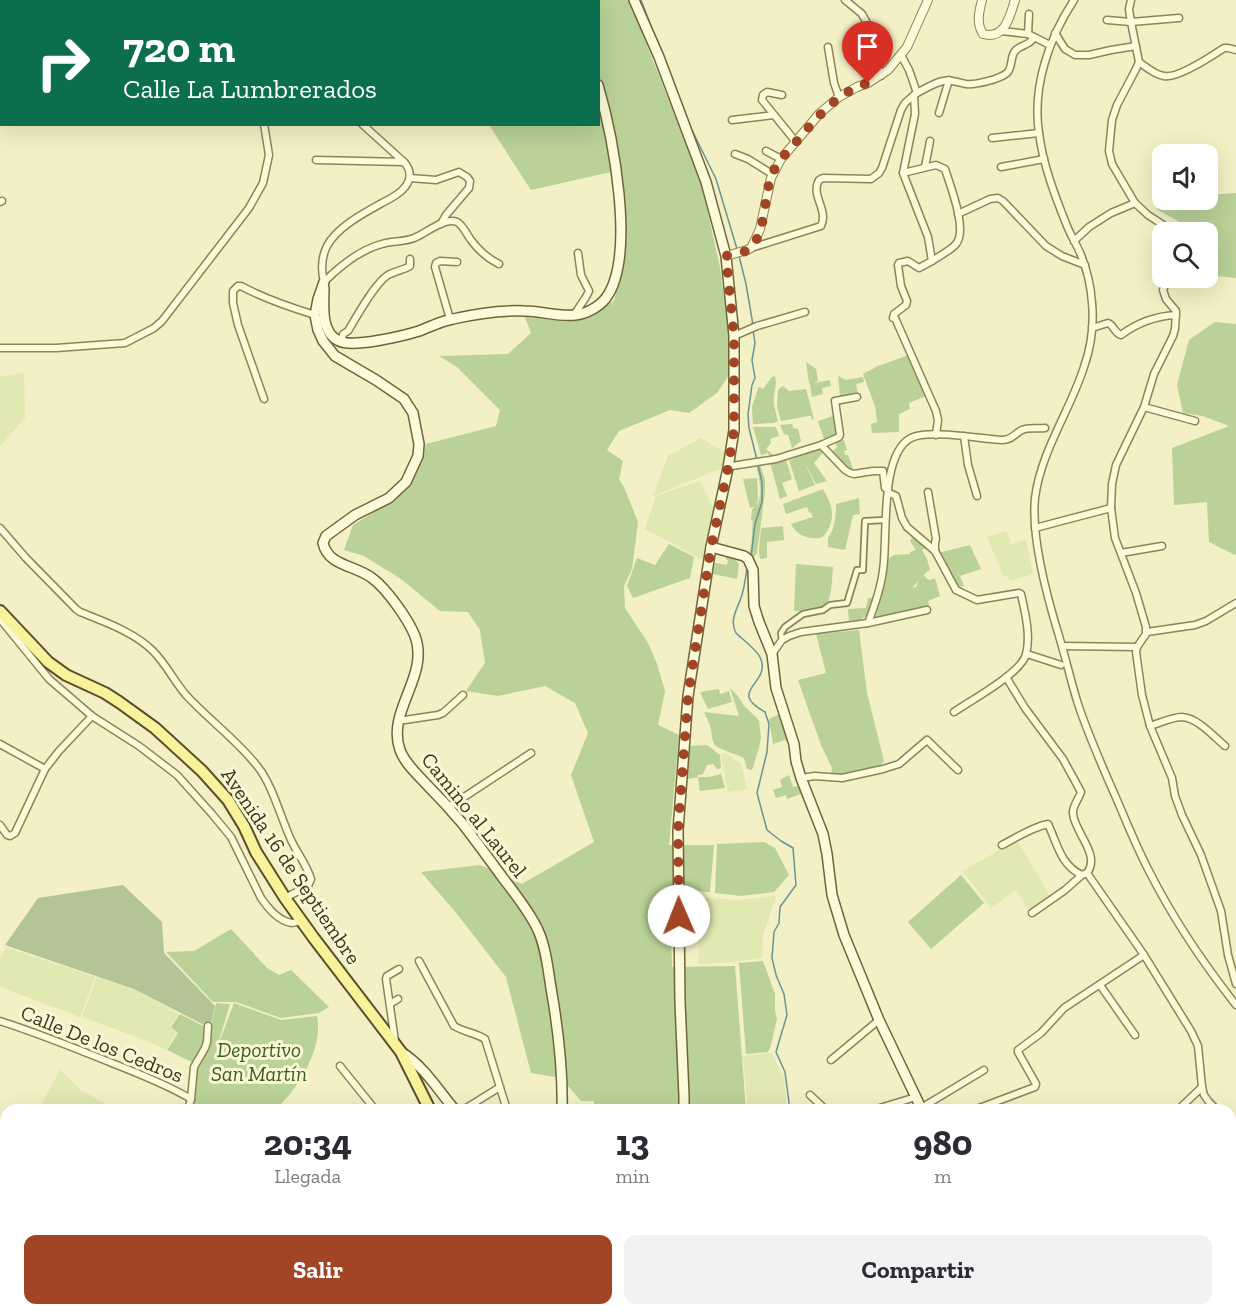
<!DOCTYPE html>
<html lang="es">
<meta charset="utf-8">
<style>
:root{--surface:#fff;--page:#f2f2f3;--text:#2b2b33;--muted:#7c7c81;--accent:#a24524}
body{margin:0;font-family:"Zilla Slab",serif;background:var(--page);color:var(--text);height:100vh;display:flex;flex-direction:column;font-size:22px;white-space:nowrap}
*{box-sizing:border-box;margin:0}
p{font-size:20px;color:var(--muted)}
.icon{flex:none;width:33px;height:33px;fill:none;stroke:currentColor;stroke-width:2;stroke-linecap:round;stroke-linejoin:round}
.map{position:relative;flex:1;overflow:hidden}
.sheet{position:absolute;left:0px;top:1104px;width:1236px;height:212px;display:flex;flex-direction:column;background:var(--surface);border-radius:18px 18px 0 0;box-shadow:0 6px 24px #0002}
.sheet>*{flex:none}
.guide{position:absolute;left:0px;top:0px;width:600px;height:126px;box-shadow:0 6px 24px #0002;background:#0b6e4f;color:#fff;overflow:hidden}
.buttons{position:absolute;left:1152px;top:144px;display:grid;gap:12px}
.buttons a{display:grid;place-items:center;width:66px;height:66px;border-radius:12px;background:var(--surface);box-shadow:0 6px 24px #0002;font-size:30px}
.pin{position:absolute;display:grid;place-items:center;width:51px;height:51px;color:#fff;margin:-62px -26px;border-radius:50% 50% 50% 0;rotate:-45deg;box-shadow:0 0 6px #0007}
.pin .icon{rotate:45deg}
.me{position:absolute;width:66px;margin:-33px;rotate:359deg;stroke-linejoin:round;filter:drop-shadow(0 0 4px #0008)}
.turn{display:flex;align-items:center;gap:21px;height:126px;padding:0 24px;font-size:27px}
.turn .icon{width:78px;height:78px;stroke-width:2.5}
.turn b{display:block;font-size:42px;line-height:51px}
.eta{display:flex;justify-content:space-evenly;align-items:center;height:102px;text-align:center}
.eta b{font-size:36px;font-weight:700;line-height:42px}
.primary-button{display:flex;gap:12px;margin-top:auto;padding:12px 24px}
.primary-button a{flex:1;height:69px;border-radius:12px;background:var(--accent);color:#fff;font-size:24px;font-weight:700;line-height:69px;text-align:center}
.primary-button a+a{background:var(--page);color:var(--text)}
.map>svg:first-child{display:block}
.farmland{fill:#e2e8b1}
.green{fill:#bad197}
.cemetery{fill:#b3c597}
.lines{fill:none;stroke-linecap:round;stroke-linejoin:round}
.stream{stroke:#6c9394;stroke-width:1.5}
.pedestrian-casing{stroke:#8e8459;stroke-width:8}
.minor-casing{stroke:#8e8459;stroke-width:9}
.tertiary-casing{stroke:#8e8459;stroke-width:10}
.secondary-casing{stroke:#70643c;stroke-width:12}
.primary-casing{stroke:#5c4f2d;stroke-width:14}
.pedestrian{stroke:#fbfad9;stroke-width:4.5}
.minor{stroke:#fbfad9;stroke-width:6}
.tertiary{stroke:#fbfad9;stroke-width:8}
.secondary{stroke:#fbfad9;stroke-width:9}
.primary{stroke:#f7f39a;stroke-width:10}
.route{stroke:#a24524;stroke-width:10;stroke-dasharray:0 18}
.labels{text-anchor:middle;stroke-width:6;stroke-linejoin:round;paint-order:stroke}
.street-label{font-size:21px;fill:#3d351e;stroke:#f8f8d5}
.park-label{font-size:21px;font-style:italic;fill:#3e5b23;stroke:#f8f8d5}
</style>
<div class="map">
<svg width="1236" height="1315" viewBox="0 0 1236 1315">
<rect width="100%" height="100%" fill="#f2f0c4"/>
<g class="farmland">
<path d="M24,373L25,418L0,446V377Z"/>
<path d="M701,438L727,454L725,467L653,496L668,456Z"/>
<path d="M700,481L715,510L705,561L645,529L656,496Z"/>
<path d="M1006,531L1011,544L1026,540L1033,574L1009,581L1008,576L1004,577L987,537Z"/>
<path d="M723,753L728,754L733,759L741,763L747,789L728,792L721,755Z"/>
<path d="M1017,840L1051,898L1030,912L1016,890L991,908L963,871Z"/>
<path d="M776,896L763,936L762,958L732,962L699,964L696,897L737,900Z"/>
<path d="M6,947L95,977L80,1017L0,987V960Z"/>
<path d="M97,977L134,989L179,1014L170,1027L177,1032L166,1050L145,1040L82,1017Z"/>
<path d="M772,1053L784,1080L787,1110H748L743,1056Z"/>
<path d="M60,1070L81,1090L116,1110H38Z"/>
</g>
<g class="green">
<path d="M480,0H629L701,182L720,267L729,336V375L717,393L689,413L670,410L619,431L607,450L623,461L619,479L624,487L638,522L632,569L624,586L625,608L648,643L657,664L665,691L658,725L679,735L669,845H714L710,892L670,889L672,967L735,966L746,1110H594V1101H581L561,1078L531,1073L506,977L457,914L421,872L480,865L522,884L594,842L571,775L588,733L575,703L545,686L498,696L466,691L485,663L480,630L468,612L440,611L401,579L364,556L344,550L353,525L396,499L416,472L426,444L496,426L500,410L457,367L439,356L508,354L531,333L525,317L559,320L579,319L614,301L624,259V231L620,170L531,190L489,125L598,124V2L477,1Z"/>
<path d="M1236,193V278L1208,275V232H1198L1156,209L1179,200H1208V195Z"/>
<path d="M1215,322L1236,324V554L1235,555L1209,542L1207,502L1174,505L1172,448L1229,426L1203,416L1183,413L1177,385L1189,340Z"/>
<path d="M906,356L909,357L926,396L909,403L910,409L899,414V432L872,433L871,424L877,422L875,406L863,374L878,366Z"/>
<path d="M806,362L816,369L818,381L814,383L830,380L831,386L822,388L823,394L812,397L810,384L809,383Z"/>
<path d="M775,376C777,386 775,387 774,396C773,405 776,413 778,421L773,423L753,424L752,407L758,388L759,387L763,389L772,377Z"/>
<path d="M838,376L846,380L863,377L864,382L856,384L858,395L840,397Z"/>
<path d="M783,386L789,391L806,389L814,419L812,420L811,416H808L781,421L777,406L778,390Z"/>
<path d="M836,415L838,435L824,439L818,421Z"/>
<path d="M792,424L793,428L798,429L801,441L792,448L788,435L784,434L780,425Z"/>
<path d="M753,427H776L779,436L770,439L771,443L766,449L775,456H769L768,453L761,455Z"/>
<path d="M844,440L847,450L844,451L845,455H848L854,471L846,468L832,451L837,448L835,442Z"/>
<path d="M816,450L823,451L821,455L814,463L827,481L816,484L803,459L815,485L799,491L789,460Z"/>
<path d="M786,460L792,479L782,483L787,496L780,499L770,462Z"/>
<path d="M760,464L765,480V492L757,553L753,558L749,554C753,544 751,532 753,521L751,520L752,509C766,501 759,478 756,465Z"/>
<path d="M757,478L758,500L756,506L750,508L743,479Z"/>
<path d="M823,489C826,495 830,501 831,507C834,517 830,532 821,538C808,539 797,536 791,524L813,517L811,513L809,512L807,507L786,514L783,504Z"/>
<path d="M859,498L860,514L853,515L845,550L828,547V538C835,529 836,515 836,504Z"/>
<path d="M783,526L784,540L767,542V558L760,559L759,551L761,528Z"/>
<path d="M913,536L926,548L922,550L927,559L930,570C921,575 918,584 911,588L916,587L919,580L924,575C928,581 929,581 935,578L940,596L928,601L930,609L875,620L886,580L888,559L894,555L910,554V552L916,550L910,541Z"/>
<path d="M669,544L694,557L690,578L633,598L627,586L637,558L655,565Z"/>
<path d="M970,545L981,569L960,576L964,586L956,587L938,553Z"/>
<path d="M726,555L736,557V561L739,563L737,579L713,574L715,563L727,565L728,560L726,559Z"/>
<path d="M796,564L833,567C832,577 832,604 823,608C815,613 802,611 794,611Z"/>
<path d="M868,598H873C870,615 866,620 849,622L848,609L866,608Z"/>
<path d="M859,630L867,693L884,761C875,775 850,775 834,776L831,775L832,768L821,745L798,680L826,673L816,634Z"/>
<path d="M730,688L738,696L744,706L756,717L759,721L761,738L759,748L752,770L747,769L744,758C737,754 729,753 722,749C711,745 713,739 711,730C710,723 706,717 704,712L739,716Z"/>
<path d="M719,689L720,694L729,691L732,702L708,709L700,692Z"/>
<path d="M781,713L790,742H787L785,740L773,744L769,719Z"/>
<path d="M707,745L720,755L721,768L717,769L713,764L707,765L703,774L698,775V777L688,779L689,746Z"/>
<path d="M721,774L725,788L700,791L698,777H709Z"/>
<path d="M789,775L793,787L801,785L803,793L787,799L786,795L776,798L773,790L782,787L780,780Z"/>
<path d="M764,842L775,848L789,875L774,892L741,896L715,893L717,844Z"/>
<path d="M961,875L984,903L931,949L908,922Z"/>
<path d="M231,929L267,968L279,975L291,970L329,1007L319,1013L281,1018L236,1002H213L166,952L194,951Z"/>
<path d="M763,961L775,994V1011L777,1019L771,1045L768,1052L746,1054L739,963Z"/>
<path d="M216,1003L230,1004L216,1051L234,1003L281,1020L317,1016C323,1047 301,1084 281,1104L280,1110H192L194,1091L195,1069L206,1049Z"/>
<path d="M180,1014L207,1028L206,1042L194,1063L167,1050L178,1033L171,1027Z"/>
<path d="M746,1310H848L853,1315H748Z"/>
<path d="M976,1310H1027L1030,1315H979Z"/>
</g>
<path class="cemetery" d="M123,885L162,922L164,953L215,1006L210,1028L134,989L5,945L38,898Z"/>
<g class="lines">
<g class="stream">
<path d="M641,0L656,39"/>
<path d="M682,105L689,124L716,179L737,249"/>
<path d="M739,256L746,284L753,325"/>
<path d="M753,330L755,343L752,360L755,378L752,385L748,414L749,428L757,460"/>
<path d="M751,557L755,524L762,502V482L758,465"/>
<path d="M747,567C746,575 745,583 743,591C740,606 728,618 736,633C743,640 755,648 760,657C773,684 725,690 765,712L769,724L767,752L757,793L767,830L781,841L793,848L796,885L780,907L779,923L774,932L772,958L776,975L784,994L787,1015L776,1052L785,1072L790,1110"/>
<path d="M885,1310V1315"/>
</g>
<defs>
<path id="pedestrian" d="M782,640L781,633L785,627L803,614L823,610L830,605L847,603L857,570H863V568L865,521L885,520"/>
<g id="minor">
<path d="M293,0V2"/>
<path d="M447,0L448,2"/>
<path d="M845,0L862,14L868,25L881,76"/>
<path d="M1074,0C1049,38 1032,87 1039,133C1043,165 1055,196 1067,226C1071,236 1077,245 1081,255C1087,270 1091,287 1092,303C1094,324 1091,347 1084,367C1070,411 1041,451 1035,498C1031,539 1047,597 1059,636C1066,659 1071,682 1078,704C1089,737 1103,768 1117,800C1127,823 1136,846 1148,869C1172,917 1203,963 1236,1005"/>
<path d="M1131,0L1129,9L1131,22L1139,62L1136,69L1117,105L1112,120L1109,151L1112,164L1135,203L1148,215L1174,232"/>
<path d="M1107,20L1131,22L1179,18"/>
<path d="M1002,31L1028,34L1050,45"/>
<path d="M1055,33L1065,49L1075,55H1089L1111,50L1136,46"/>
<path d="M1028,34L1029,14"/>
<path d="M828,47L834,83L839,97"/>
<path d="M901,55L909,70L917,93L914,95L915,114L903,173L928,237L932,261L919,268L908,261L899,263L898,265L901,286L907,301L906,305L894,314L893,318H895L936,411L938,420L936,435"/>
<path d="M1139,62C1146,67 1155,75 1164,76C1177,79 1212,56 1224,48H1228L1236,50"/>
<path d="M917,93C926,88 934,83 943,81C951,79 959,83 966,84C976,85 1000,79 1007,73C1013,67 1010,57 1015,51C1021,44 1030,46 1034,37"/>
<path d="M782,95L767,92L763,95L762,100L796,142"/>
<path d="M939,113L949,80"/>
<path d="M732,120L774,115"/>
<path d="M992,138L1039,133"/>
<path d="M766,151L781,159"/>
<path d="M735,154L748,159L772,174"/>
<path d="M316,160L404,162"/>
<path d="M925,167L930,141"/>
<path d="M1001,167L1044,159"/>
<path d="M903,173L936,165L945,169C950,185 968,230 956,244C950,251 939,256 932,261"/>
<path d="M410,178L436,180L459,172L467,177L470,181L469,188L446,215L441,224"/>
<path d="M0,202L2,201"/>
<path d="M958,214L990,199L998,198L1003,201L1046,246L1062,256L1085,265"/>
<path d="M1074,241L1089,227L1111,213L1135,203"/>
<path d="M751,248L821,226C829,210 810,195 819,180L823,178L871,179L879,173L882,168L901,110L905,103L914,95"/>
<path d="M1168,278L1163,290L1166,299L1176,311L1175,329L1173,336L1154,374L1144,407L1116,465L1112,484L1111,508L1115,538L1136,593L1146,627V634L1137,647L1136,652L1142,695L1150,726L1172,778L1175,796L1182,815L1201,855L1221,911L1228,955L1236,984"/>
<path d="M324,282C321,270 321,258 327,246C337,227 364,213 382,203C390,199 400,194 405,187C412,178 411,170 404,162L362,124"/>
<path d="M324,282C340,266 359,250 382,244C392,241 404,242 414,238C425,234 444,217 457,222C463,225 467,235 471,240C479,251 487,258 499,264"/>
<path d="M574,315L586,297L589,291L581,275L578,253"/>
<path d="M450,319L435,267L436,263L440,261L457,262"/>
<path d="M1092,328L1108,323C1114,325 1114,333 1121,335C1137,323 1156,316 1176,315"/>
<path d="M734,336L757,326L805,312"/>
<path d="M341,343L343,334L348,331C357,316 375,283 388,275C395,271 404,270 410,266V259"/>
<path d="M0,348H56L125,343L154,328L162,321L249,208L263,183L269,155L264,124"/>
<path d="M264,399L238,325L233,303V291L238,286H241C265,299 289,307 315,315"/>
<path d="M1144,407L1195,421"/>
<path d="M964,436L968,465L977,496"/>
<path d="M821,445L839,437L840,435L835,401L857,397"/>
<path d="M732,466L776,459L821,445L845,470L850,473L854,474L873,471H883L885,488"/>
<path d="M888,491L889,493L896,496L902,518L907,527L935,551L956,590L977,600L1019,593L1021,594C1025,612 1031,636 1026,654C1022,673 971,700 954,712"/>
<path d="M928,492L936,539L935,543V551"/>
<path d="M0,528L26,558L76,609L80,612C105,622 134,632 153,651C166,664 174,681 186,695C209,720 237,740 258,767C273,786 281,819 292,842C298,854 307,866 311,879L308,886L285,898"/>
<path d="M1035,528L1111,508"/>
<path d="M1121,553L1162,546"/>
<path d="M0,619L49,679L92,716L139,746L177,775L212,814L231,837L261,898C268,908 278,921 292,923C293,923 300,921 301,921"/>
<path d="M868,623C875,605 881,588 883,570C888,540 879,454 911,438C929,429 980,439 1002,440C1012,440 1014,434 1022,430C1028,427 1038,429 1045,428"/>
<path d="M1147,632L1195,625L1206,621L1236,603"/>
<path d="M1062,646L1137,647"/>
<path d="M772,654L782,640L789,636L801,632L868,623L927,610"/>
<path d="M1027,654L1061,665"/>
<path d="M1006,677L1025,708L1063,759L1081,792C1079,799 1072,806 1073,814C1075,833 1101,855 1087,873"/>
<path d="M398,721L438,715L443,713L463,695"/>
<path d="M1150,726C1160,723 1172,717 1182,717C1198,718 1213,736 1225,746"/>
<path d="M0,744L45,769"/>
<path d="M801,778L815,776L842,778L883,769L899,764L927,740L958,770"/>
<path d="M449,807L531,753"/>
<path d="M0,825L7,835L10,836L15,833L45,769L59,751L92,716"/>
<path d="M1002,845C1016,838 1032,827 1048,824C1057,843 1061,866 1082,875L1087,873"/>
<path d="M1087,873L1144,955L1191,1031L1198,1046L1202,1087L1204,1095L1209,1102L1217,1110"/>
<path d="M1032,913L1065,890L1082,875"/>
<path d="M419,961L454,1026C464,1032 476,1033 485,1039L507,1110"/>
<path d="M1100,985L1135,1035"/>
<path d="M390,1004L398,999"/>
<path d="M0,1021C38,1033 75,1048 112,1063C139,1074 166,1084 191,1099"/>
<path d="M395,1041L386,979L387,976L399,969"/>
<path d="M831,1060L879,1020"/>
<path d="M340,1066L373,1107L371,1110"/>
<path d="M810,1095L826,1110"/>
<path d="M921,1108L984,1070"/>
<path d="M188,1110L191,1099L194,1067L205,1048L207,1042L208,1026"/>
<path d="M463,1110L500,1087"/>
<path d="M873,1110L916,1097"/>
<path d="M974,1110L1035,1087L1036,1084L1018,1052V1050L1041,1033L1064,1008L1144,955"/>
<path d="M1178,1110L1202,1087"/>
<path d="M1230,1123L1236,1131"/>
<path d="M1230,1177L1236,1175"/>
<path d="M0,1190L6,1192"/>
<path d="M1230,1283L1236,1303"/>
<path d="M273,1310L279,1315"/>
<path d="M439,1310L443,1315"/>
<path d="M574,1310L579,1315"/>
<path d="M121,1315L123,1310"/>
<path d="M417,1315L423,1310"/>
<path d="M1122,1315L1124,1310"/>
</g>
<g id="tertiary">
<path d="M982,0C979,12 976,23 983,34C1005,40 1010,16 1015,0"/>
<path d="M726,256L747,250L751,248L755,240L760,229L771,178L781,159L820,113L839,97L857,87L868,83L888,70L907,47L928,0"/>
</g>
<g id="secondary">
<path d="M634,0L659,57L706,182L726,256L734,336V430L728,468L711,547L688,696L678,831L680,1002L684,1096V1110"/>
<path d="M576,2V0"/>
<path d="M324,282L318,299L315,315L318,330L323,341L335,356L376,380L404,399L413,413L419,444L418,456L406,482L389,498L355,515L326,536L323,543C328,566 355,565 372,578C387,589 408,619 415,636C430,676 386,711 400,750C405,764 419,776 428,786C440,798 451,810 462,823C476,841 489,859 503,878C515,894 529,911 538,930C546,948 548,969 551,988C558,1028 563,1069 562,1110"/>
<path d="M324,288C324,305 320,332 339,341C353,348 403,336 419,331C430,327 441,321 453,319C475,314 503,310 525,311C541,311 559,317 575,315C586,314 599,307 606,298C637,255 612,133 598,85"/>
<path d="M711,547L744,556L748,559L753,570L754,606L759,622L772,654L776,688L794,744L796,761L801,778L823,834L827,854L832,895L844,935L879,1020L922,1110"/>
<path d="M401,1052C424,1066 438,1090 455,1110"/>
<path d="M732,1310L734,1315"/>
<path d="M970,1310L973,1315"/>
</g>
<g id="primary">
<path d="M0,611L48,662L66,675L105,693L119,702L155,728L202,771L228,800L244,826L256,852L285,898L313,937L401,1052L430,1110"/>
<path d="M517,1310L520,1315"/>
</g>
</defs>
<use href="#pedestrian" class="pedestrian-casing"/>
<use href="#minor" class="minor-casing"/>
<use href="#tertiary" class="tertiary-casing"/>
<use href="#secondary" class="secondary-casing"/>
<use href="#primary" class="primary-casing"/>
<use href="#pedestrian" class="pedestrian"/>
<use href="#minor" class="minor"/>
<use href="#tertiary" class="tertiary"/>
<use href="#secondary" class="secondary"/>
<use href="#primary" class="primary"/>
</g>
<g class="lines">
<path class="route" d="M679,916L678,831L688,696L711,547L728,468L734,430V336L726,256C733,255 742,253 748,250C767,237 763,192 773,172C779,160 789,150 798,140C819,115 836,94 868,83"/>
</g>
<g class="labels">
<g class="street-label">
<text transform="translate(474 815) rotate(51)" y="7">Camino al Laurel</text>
<text transform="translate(291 866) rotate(56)" y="7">Avenida 16 de Septiembre</text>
<text transform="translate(102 1044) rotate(22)" y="7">Calle De los Cedros</text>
</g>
<g class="park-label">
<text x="259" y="1057">Deportivo<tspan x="259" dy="24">San Martín</tspan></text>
</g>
</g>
</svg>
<div class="buttons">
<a><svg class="icon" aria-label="sound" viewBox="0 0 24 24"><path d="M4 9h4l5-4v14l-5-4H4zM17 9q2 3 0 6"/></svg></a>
<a><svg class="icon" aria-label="search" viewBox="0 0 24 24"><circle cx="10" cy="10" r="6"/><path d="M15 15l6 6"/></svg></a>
</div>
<div class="pin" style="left:868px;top:83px;background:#d93025"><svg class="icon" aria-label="arrive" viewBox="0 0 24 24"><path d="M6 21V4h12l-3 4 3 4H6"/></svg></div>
<svg class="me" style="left:679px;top:916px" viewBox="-20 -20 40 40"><circle r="19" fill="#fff"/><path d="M0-13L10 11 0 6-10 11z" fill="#a24524"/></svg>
<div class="guide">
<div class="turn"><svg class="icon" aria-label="right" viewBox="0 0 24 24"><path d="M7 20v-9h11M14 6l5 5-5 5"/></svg><div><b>720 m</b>Calle La Lumbrerados</div></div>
</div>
<section class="sheet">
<div class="eta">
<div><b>20:34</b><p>Llegada</p></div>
<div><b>13</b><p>min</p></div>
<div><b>980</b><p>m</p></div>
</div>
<div class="primary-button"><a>Salir</a><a>Compartir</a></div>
</section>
</div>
